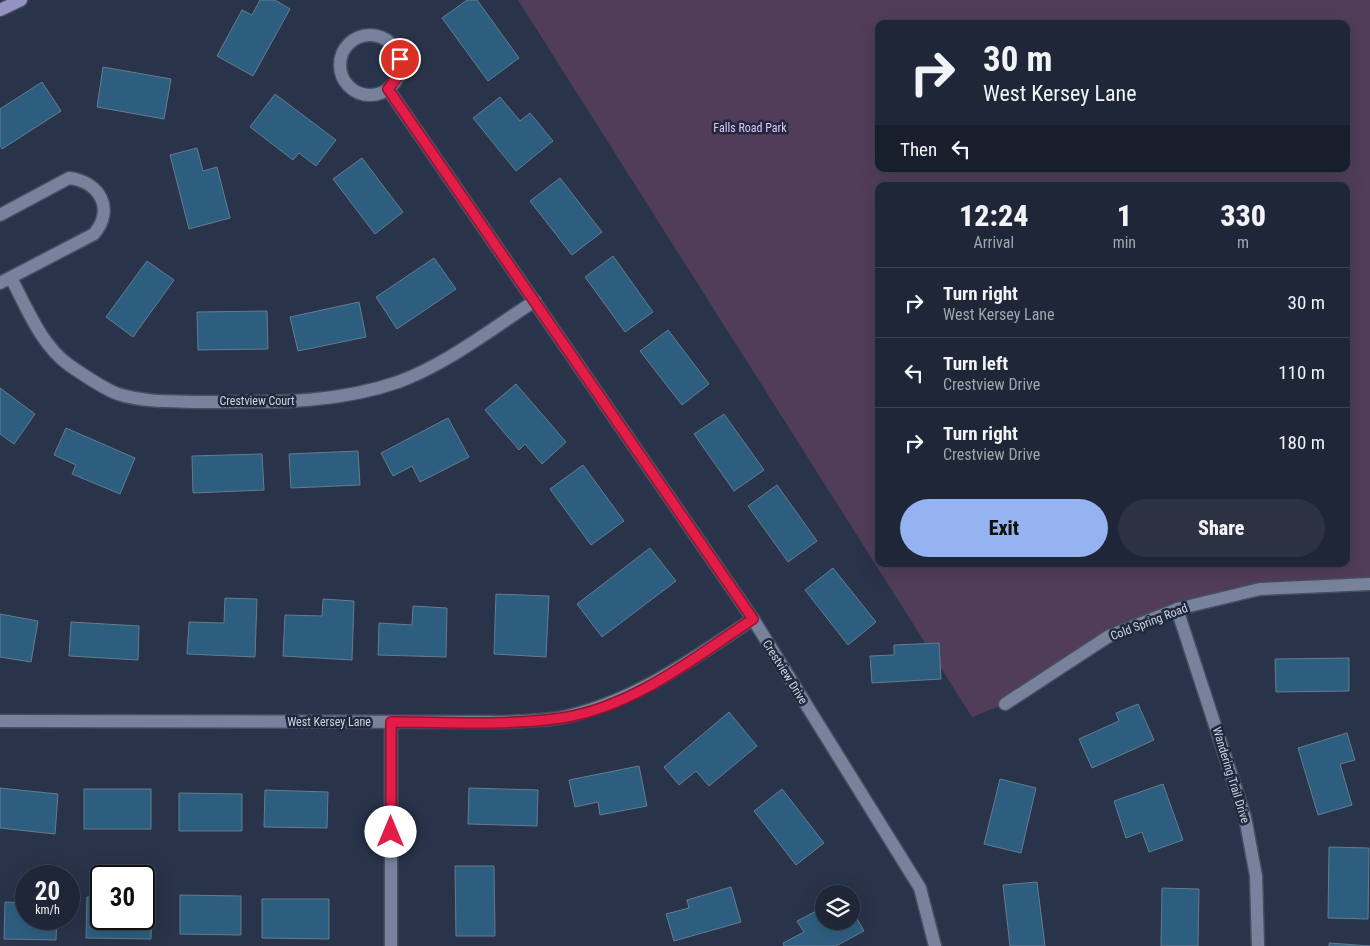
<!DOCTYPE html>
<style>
:root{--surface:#1f2637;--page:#2c3242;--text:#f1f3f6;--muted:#a1a5ad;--line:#3c4352;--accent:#95b2f1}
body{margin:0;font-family:"Roboto Condensed",sans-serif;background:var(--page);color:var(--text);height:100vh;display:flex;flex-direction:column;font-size:19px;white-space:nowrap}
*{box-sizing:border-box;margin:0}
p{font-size:16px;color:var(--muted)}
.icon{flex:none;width:28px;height:28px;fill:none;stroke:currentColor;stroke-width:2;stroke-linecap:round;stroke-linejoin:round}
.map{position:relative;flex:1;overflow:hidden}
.side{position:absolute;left:875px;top:182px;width:475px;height:385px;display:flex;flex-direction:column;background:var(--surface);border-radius:10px;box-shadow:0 5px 20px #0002,0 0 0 1px var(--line)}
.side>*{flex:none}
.top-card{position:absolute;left:875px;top:20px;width:475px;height:152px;border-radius:10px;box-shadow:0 5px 20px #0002,0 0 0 1px var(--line);background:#1f2637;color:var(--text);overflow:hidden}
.controls{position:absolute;left:815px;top:885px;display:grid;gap:10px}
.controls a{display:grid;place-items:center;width:45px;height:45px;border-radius:50%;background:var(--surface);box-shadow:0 5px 20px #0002,0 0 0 1px var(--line);font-size:25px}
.speed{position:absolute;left:15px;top:865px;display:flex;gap:10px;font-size:25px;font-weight:700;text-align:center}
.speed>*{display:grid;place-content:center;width:65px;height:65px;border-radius:50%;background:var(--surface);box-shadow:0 5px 20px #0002,0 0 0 1px var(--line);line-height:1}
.speed small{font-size:12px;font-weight:400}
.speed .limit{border:2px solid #111;border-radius:8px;background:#fff;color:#111}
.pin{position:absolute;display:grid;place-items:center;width:42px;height:42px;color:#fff;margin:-21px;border:2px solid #fff;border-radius:50%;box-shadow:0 1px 5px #0007}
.me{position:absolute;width:55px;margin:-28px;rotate:0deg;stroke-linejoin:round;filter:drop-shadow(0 0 4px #0008)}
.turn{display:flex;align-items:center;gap:18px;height:105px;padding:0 25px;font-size:22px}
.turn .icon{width:65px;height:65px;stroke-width:2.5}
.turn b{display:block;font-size:35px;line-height:42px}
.then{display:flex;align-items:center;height:48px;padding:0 25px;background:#0003;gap:10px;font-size:19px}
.eta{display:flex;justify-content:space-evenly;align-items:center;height:85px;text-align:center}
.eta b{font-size:30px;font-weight:800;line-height:35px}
.button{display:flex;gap:10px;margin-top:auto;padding:10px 25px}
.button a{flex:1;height:58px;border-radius:30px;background:var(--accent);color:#111;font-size:20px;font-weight:800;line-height:58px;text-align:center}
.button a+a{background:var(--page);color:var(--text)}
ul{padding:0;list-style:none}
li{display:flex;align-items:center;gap:15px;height:70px;padding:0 25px;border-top:1px solid var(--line)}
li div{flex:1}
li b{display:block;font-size:19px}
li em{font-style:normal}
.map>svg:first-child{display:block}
.green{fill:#513d5a;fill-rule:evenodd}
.building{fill:#2e5e7f;stroke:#637c90}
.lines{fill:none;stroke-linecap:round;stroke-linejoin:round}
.street-casing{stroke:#464e60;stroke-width:15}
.primary-casing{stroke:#464e60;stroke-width:15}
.street{stroke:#77839d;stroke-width:12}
.primary{stroke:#9392c2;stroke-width:12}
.route-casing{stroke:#92132f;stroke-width:12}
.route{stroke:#e11d48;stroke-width:9}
.labels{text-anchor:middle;stroke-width:5;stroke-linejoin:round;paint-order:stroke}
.park-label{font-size:12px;fill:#e6c0f7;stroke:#20293e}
.street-label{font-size:12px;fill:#ccd3e1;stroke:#20293e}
</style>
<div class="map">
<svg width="1370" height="946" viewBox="0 0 1370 946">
<rect width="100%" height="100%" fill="#293349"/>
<path class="green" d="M518,0H1370V584L1260,589L1109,636L1005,704L972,717ZM879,24H1346V169H879ZM879,186H1346V564H879Z"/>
<g class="building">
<path d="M260,0H275L290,9L253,76L217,56L242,10L252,15Z"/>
<path d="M467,0H477L519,58L488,81L442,18Z"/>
<path d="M103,67L171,79L164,119L97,107Z"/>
<path d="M42,82L61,111L2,149L0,146V109Z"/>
<path d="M275,94L336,140L316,166L299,153L293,160L250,127Z"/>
<path d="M500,97L520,121L530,113L553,141L516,171L473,118Z"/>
<path d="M197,148L203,171L217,167L230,218L189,229L170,155Z"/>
<path d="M362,158L403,212L375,234L333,179Z"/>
<path d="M560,178L602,232L572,255L530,201Z"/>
<path d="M613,256L653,312L625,332L585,277Z"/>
<path d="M434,258L456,289L397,329L376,297Z"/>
<path d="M147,261L174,280L133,337L106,317Z"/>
<path d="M359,302L366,337L298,351L290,317Z"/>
<path d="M267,311L268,349L198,350L197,312Z"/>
<path d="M668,330L709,384L682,405L640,351Z"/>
<path d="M516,384L566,442L542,464L525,444L519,450L485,410Z"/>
<path d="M0,388L35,414L14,444L0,434Z"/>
<path d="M724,414L764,470L734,491L694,434Z"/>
<path d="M448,418L469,457L420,482L412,466L393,476L381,453Z"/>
<path d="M66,428L135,458L120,494L72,474L76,465L54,455Z"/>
<path d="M358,451L360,485L291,488L289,454Z"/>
<path d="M262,454L264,490L193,493L192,456Z"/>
<path d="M583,465L624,521L591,545L550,489Z"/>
<path d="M777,485L817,541L788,562L748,506Z"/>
<path d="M650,548L676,581L602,637L577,604Z"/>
<path d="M833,568L876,622L848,645L805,590Z"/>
<path d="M496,594L549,596L546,657L494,654Z"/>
<path d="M225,598L257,599L255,657L187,654L189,622L224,623Z"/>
<path d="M323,599L354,601L352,660L283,656L285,615L322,616Z"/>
<path d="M413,606L447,608L446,657L378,655L379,623L412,625Z"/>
<path d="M0,614L38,621L31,662L0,657Z"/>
<path d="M71,622L139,626L138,660L69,656Z"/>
<path d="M939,643L941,679L872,683L870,656L894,655V645Z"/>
<path d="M1349,658V691L1276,692L1275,659Z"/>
<path d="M1138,704L1154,740L1092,768L1079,739L1119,721L1116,713Z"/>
<path d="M729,712L757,746L709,786L696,771L679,785L664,767Z"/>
<path d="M1347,733L1355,760L1340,764L1352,805L1318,815L1298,748Z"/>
<path d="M639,766L647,806L600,815L598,802L575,807L569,780Z"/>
<path d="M1000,779L1036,788L1021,853L984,844Z"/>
<path d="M1163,784L1183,840L1149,852L1142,832L1126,838L1114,801Z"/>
<path d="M0,788L58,794L55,834L0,828Z"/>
<path d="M469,788L538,790L537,826L468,824Z"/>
<rect x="84" y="789" width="67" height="40"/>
<path d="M782,789L824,843L796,865L754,811Z"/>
<path d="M265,790L328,792L327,828L264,827Z"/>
<path d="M179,793L242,794V831H179Z"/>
<path d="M1329,847L1369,848L1368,919L1328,918Z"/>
<path d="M455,866H494L495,936H456Z"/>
<path d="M1037,882L1045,946H1010L1003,885Z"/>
<path d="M731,887L741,922L674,941L666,914L689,908L687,900Z"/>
<path d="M1162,888L1199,889L1198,946H1161Z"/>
<path d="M180,895L241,896V935L180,934Z"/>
<path d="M87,897H101V919H144V898H152L151,939L86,938Z"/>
<path d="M262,899H329V939L262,938Z"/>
<path d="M5,902L26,903V919H57L56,940L4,939Z"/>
<path d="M824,907V921H851V908L864,931L836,946H784L783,943L804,932L797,921Z"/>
<path d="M1329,943L1370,946H1329Z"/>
</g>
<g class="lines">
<defs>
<g id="street">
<circle cx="370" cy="65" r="30"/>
<path d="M388,89L753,619L920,888L935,946"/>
<path d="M0,215L69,178C100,182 115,209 94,234L0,283"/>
<path d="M11,278C27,308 41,345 69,365C82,374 104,389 118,394C146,403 176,401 204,402C270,402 335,404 398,382C447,364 491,329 535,301"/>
<path d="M1177,609L1245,817L1256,876L1258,946"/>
<path d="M1005,704L1109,636L1177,609L1260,589L1370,584"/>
<path d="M0,721L503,722C523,721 545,721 564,717C635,701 693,659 753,619"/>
<path d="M391,722V946"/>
</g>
<path id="primary" d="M0,10L21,0"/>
</defs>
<use href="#street" class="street-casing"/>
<use href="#primary" class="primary-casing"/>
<use href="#street" class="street"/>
<use href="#primary" class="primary"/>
</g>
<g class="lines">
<defs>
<path id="route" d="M391,832V722C447,722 506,726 562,718C633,707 694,658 753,619L388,89L398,76L400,59"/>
</defs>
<use href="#route" class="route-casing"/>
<use href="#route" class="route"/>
</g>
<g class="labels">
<g class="park-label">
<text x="750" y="132">Falls Road Park</text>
</g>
<g class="street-label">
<text x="257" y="405">Crestview Court</text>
<text transform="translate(1149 622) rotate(-21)" y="4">Cold Spring Road</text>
<text transform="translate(785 672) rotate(58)" y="4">Crestview Drive</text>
<text x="329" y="726">West Kersey Lane</text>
<text transform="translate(1231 775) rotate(73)" y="4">Wandering Trail Drive</text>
</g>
</g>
</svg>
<div class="controls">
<a><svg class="icon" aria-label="layers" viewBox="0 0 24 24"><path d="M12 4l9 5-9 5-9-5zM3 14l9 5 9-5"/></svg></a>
</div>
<div class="speed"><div>20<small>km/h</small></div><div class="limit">30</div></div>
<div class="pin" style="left:400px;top:59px;background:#d93025"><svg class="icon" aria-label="arrive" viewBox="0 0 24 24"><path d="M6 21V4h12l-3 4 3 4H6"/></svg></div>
<svg class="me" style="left:391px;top:832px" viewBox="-20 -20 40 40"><circle r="19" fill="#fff"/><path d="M0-13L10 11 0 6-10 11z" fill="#e11d48"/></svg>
<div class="top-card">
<div class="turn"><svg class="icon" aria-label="right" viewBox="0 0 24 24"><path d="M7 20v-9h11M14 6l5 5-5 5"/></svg><div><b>30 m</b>West Kersey Lane</div></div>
<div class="then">Then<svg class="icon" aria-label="left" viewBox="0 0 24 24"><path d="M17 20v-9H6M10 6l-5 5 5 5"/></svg></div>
</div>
<section class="side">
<div class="eta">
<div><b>12:24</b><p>Arrival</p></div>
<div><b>1</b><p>min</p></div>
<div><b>330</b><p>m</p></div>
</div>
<ul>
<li><svg class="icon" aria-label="right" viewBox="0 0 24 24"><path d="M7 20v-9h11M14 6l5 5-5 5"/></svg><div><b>Turn right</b><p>West Kersey Lane</p></div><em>30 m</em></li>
<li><svg class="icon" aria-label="left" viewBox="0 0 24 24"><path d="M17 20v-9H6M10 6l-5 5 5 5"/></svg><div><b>Turn left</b><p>Crestview Drive</p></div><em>110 m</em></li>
<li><svg class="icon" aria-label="right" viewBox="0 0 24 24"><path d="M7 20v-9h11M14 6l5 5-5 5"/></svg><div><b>Turn right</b><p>Crestview Drive</p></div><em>180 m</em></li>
</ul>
<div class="button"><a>Exit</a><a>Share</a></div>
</section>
</div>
